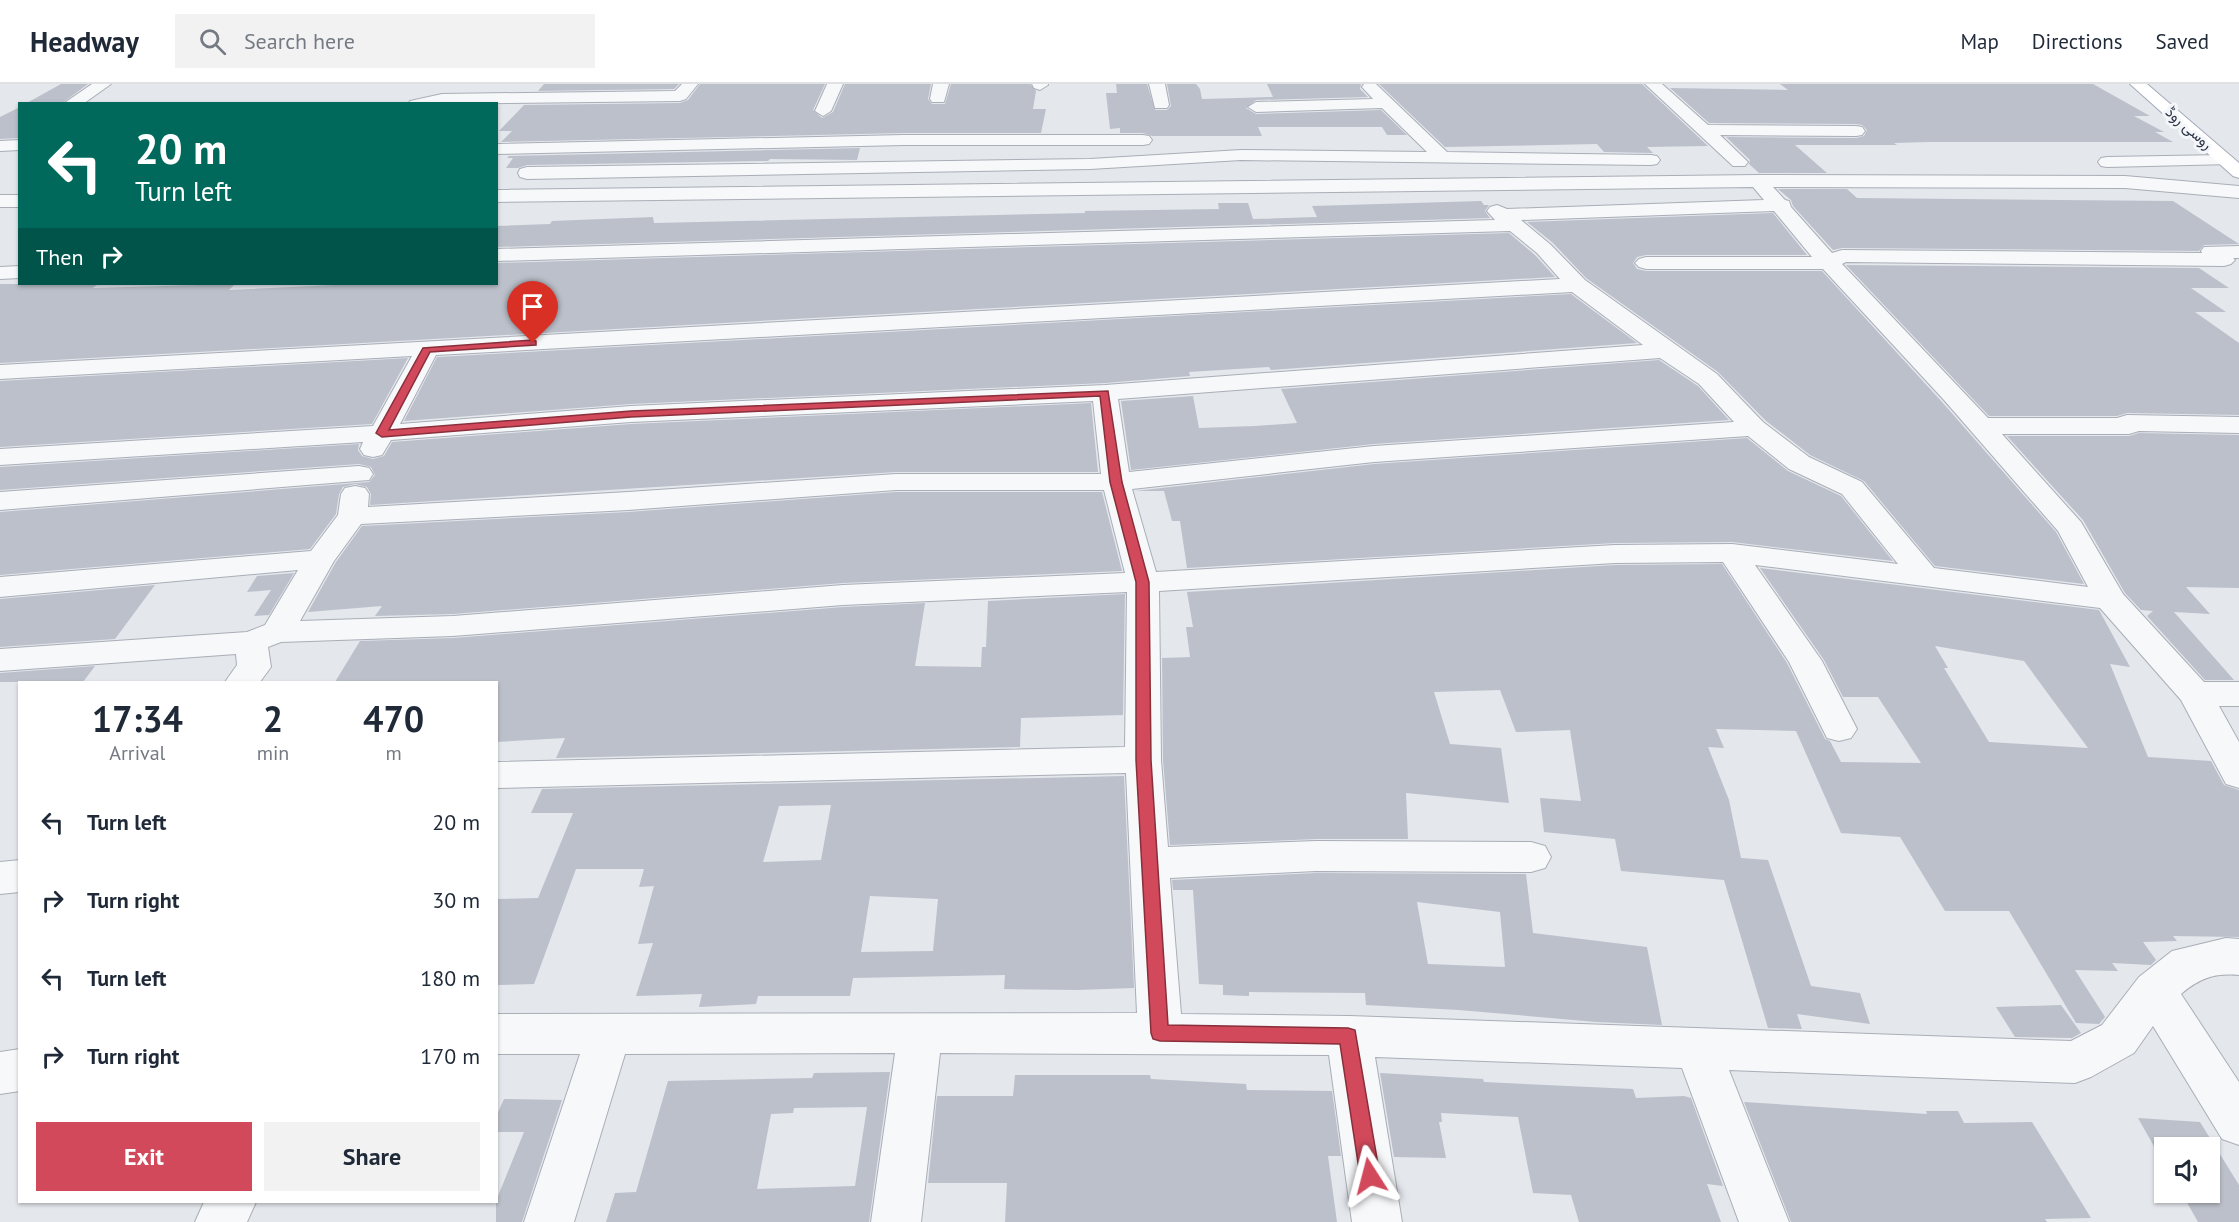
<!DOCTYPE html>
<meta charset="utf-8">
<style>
:root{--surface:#fff;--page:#f2f2f3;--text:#1f2937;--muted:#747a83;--line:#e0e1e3;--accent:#d1495b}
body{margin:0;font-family:"PT Sans",Vazirmatn,sans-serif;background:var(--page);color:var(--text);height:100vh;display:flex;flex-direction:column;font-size:22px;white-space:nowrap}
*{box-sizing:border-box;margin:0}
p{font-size:20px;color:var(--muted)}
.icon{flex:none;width:33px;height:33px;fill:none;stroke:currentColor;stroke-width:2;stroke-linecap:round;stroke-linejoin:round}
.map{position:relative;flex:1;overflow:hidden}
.drawer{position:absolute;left:18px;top:597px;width:480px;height:522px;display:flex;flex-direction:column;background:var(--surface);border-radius:0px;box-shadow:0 2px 4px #0004}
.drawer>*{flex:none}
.banner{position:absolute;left:18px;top:18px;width:480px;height:183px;border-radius:0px;box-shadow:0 2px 4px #0004;background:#00695c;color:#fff;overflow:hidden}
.controls{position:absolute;left:2154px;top:1053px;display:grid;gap:12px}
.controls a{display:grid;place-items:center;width:66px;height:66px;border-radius:0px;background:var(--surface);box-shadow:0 2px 4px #0004;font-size:30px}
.pin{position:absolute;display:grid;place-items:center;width:51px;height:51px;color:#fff;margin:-62px -26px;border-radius:50% 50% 50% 0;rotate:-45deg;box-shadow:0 0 6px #0007}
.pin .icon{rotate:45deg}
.me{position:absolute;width:66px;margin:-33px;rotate:351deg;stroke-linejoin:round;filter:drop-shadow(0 0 4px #0008)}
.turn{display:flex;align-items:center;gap:21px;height:126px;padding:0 18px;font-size:27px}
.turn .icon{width:78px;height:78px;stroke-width:2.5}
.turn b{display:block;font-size:42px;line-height:51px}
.then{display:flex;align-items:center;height:57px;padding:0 18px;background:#0003;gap:12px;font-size:22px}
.eta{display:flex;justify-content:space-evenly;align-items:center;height:102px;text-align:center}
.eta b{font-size:36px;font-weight:800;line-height:42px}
.primary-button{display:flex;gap:12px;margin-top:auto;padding:12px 18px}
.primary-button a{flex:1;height:69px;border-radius:0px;background:var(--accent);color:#fff;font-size:24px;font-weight:800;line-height:69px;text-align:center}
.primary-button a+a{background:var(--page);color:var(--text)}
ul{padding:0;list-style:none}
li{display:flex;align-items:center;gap:18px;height:78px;padding:0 18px}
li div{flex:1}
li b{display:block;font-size:22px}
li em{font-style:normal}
header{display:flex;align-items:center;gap:36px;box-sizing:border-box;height:84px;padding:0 30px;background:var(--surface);border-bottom:2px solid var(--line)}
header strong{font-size:28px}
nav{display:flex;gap:33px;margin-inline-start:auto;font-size:21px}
.search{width:420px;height:54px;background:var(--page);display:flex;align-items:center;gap:15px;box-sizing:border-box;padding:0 21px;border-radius:0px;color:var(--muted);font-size:22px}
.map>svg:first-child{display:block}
.building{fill:#bbc0ca;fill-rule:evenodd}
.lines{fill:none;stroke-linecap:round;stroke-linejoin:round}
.minor-casing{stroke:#a9aeb7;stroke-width:2}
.major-casing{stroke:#a3abb8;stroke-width:2}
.minor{fill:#f7f8fa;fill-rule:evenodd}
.major{fill:#fff;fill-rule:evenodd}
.route{fill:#d1495b;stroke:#882f3b;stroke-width:1.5}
.labels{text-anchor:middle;stroke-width:6;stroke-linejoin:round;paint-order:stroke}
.far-street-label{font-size:15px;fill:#2b3445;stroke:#f4f6f9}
</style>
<header>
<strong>Headway</strong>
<div class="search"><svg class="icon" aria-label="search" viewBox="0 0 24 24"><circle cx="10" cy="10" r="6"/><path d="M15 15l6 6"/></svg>Search here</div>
<nav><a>Map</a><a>Directions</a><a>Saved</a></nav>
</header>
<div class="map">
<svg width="2239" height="1138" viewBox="0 0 2239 1138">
<rect width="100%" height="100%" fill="#e4e7ec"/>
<g class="building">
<path d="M61,0H88L61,20H25Z"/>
<path d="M544,0H679L674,5L538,7Z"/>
<path d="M700,0H825L813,26L822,34L833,28L845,0H931L928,15L932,20H945L951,0H1030L1036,7L1033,25H1046L1041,49H904L501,58L512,47H499L524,21L680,19L688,16Z"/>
<path d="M1116,0H1147L1155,26H1167L1171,22L1167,0H1196L1200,5L1202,15L1273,13L1267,0H1361L1360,5L1368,13L1256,16L1246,24L1256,30L1381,26L1407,51H1387L1382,43H1258L1262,52H1152L1143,49H1120V44L1110,45L1106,9H1117Z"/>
<path d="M1379,0H1642L1708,62L1647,63L1653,69H1651L1604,68L1597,60L1445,63Z"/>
<path d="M1780,0H2093L2150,32H2134L2164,48H2155L2173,58H1929L1894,59L1897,61H1795L1827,89H1759L1749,80L1750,76L1726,53L1856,54L1864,52L1867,46L1862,41L1856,40L1709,39L1670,4L1788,6Z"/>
<path d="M20,23V54L0,55V33Z"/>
<path d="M860,64L857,76L770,75L768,77L527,81L518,84H506L513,74H507L509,72Z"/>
<path d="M1778,105H1847L1857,114L2173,117L2239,160L2204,161L2199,167L1842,164L1833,166L1793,122L1791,116Z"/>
<path d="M1481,117L1484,121H1489L1485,127L1490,134L496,163V142L550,140L552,137L653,133L654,139L1085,129V127L1219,125L1218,119H1248L1253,135L1317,133L1312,122Z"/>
<path d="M1773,129L1807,171H1646L1637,173L1633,179L1637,185L1646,187H1822L1942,318L2056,448L2084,500L1935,482L1864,397L1810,371L1765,336L1718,288L1586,194L1553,159L1527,138Z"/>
<path d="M1509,149L1535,171L1555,193L0,279V200H98L93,204L235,200L229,206L357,200H496V179Z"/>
<path d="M1846,181L2199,184L2229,204H2191L2226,228H2195L2239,259V331L2127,329L2117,332H1989Z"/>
<path d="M1571,210L1637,259L1271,286L1269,283L1189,288L1190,292L1105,299L631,320L404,337L437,273Z"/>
<path d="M408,274L372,340L0,363V297Z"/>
<path d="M1659,276L1698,302L1729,336L1374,360L1131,386L1121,317L1193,312L1199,344L1255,342L1297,339L1281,305Z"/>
<path d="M1091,319L1098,388H896L370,421L371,410L367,403L355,400L343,403L339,410L336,430L310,465L0,491V428L369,398L375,391L371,383L359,380L0,406V383L359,360L358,366L362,372L373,375L384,372L392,358L631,340Z"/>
<path d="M2139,349L2239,351V504L2186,503L2210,530L2174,528L2234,596H2205L2147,532L2153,527L2141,526L2125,509L2083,436L2007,352H2129Z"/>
<path d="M1747,354L1788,387L1841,412L1893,477L1732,458L1615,459L1187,484L1180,437H1172L1164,407H1135L1374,380Z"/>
<path d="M896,408H1102L1122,487L843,499L453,530L375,532L382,522L308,528L336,478L362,442L628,428Z"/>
<path d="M1722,480L1787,579L1825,655L1830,657L1841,678L1921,679L1878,613H1843L1824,576L1760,484L2099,526L2130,583L2110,580L2148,673L2211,677L2224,701L2239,706V853L2173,852L2177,857L2143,858L2156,876L2151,881L2112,879L2118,887L2075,886L2105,933L2099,940L2076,939L2009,827H1945L1900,753L1841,749L1796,647L1716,645L1724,664L1708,663L1729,716L1741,774L1768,776L1811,902L1860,909L1870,940L1797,930L1802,945L1768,944L1724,796L1621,787L1615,755L1544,748L1540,714L1581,717L1570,646L1516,648L1500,606L1434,608L1450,660L1501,664L1509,719L1406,709L1408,755H1316L1170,761L1163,676L1162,574L1190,573L1186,543H1193L1187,508L1615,481ZM1935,562L2024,577L2088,664L1989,658L1944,584H1948Z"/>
<path d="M294,489L269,531L254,532L271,506L247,508L257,492Z"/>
<path d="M155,501L115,555L0,563V515Z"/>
<path d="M1125,510L1123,631L1021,634L1020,663L556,674L565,654L496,658V598H335L360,557L453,554L843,523L925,519L915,582L981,583L982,563H986L988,517Z"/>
<path d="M95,582L83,598H0V589Z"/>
<path d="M1124,692L1134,904L1077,906L1004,905L1005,891L853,894L850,912H758L756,920L699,923L702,910L636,912L653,859L638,860L654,802L639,803L644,785H576L534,900L496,901V815L538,814L573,729H531L542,705ZM831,721L821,776L763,778L779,722ZM870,812L938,815L933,867L861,868Z"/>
<path d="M1316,789L1526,790L1533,849L1647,863L1662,941L1596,938L1459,926L1366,921L1365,909L1249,908V912L1223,911V901L1199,900L1193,806H1173L1172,796ZM1417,818L1500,828L1505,883L1428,880Z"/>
<path d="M2061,921L2081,949L2072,954L2015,953L1996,923Z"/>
<path d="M890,988L869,1138H606L615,1109L636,1108L668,997L812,994L814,989ZM867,1023L855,1102L757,1105L771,1030L793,1029L794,1024Z"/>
<path d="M1380,989L1483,995L1484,998L1633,1005L1636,1014L1684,1012L1691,1014L1723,1102L1707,1100L1721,1138H1579L1571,1111L1533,1109L1518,1033L1441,1029L1442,1038H1439L1446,1074L1394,1073Z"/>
<path d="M1015,991H1150L1151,995L1246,1000L1247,1006L1332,1007L1341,1072H1328L1337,1138H1005L1007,1099H928L937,1012H1013Z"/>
<path d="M504,1015L562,1016L522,1138H496V1117L524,1048H496V1033Z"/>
<path d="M1744,1018L1927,1030L1926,1027H1958L1964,1039L2032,1038L2091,1134L2045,1135L2047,1138H1791Z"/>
<path d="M2138,1034L2200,1038L2239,1101V1138H2198L2181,1108H2210V1064H2164V1080Z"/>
</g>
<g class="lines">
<defs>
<g id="minor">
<path d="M92,0H111L83,20H63Z"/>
<path d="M682,0H698L686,15L680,17L408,20L410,17L442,10L675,7Z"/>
<path d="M827,0H843L831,27L823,32L815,27Z"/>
<path d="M933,0H949L944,18H932L930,15Z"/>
<path d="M1032,0H1048V1L1040,6L1034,4Z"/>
<path d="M1149,0H1165L1169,21L1167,24H1155Z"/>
<path d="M1364,0H1376L1447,68L1651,71L1657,72L1660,76L1657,80L1651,81L1241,76L1090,85L527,95L520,93L518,89L520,85L527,83L1090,75L1241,66L1427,68L1382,24L1256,28L1248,23L1256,18L1373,15L1362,3Z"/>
<path d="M1645,0H1662L1708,41L1856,42L1862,43L1865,47L1862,51L1856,52L1720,51L1748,78L1745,82H1733Z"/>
<path d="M904,51H1143L1149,52L1152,56L1149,60L1143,61H904L496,70V60Z"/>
<path d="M20,56V66L0,67V57Z"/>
<path d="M2225,71L2231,72L2234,76L2231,80L2107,83L2101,82L2098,78L2101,74L2107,73Z"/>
<path d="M1758,91L2125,92L2239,102V114L2125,104L1773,103L1785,116L1789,117L1791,123L1832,169L1842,166L2202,169L2201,167L2204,163L2239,162V174H2233L2235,176L2231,180L2224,182L1846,178L1842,180L1988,334H2117L2127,331L2239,333V349L2139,347L2129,350H2002L2081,438L2123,510L2204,598H2239V622H2219L2239,658V704L2226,700L2181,616L2100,524L1755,481L1822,577L1857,645L1851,654L1839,657L1827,654L1789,578L1723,478L1615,479L1159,507L1161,676L1168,763L1316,757L1531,758L1545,762L1551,773L1545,784L1531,788L1316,787L1170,794L1181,930L1349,932L2071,957L2102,941L2139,893L2172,867L2226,854L2239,855V891C2214,889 2200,894 2181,910L2239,998V1061L2222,1055L2153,942L2134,969L2091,993L2075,999L1729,986L1789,1138H1739L1682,984L1375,973L1402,1138H1352L1329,971L940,969L921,1138H871L895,969L625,970L574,1138H524L580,970H496V930L1137,929L1126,689L496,704V678L1125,663L1127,508L843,521L453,552L281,558L268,563L271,583L260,598H225L237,581L236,570L0,587V565L247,548L265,541L298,486L0,513V493L311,467L338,431L341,410L345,404L355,402L365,404L369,410L368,423L628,408L896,390H1101L1093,317L631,338L391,356L382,371L373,373L364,371L360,365L363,358L0,381V365L373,342L412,272L0,295V281L1560,195L1537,169L1510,147L496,177V165L1495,136L1487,127L1490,123L1497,121L1507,125L1764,116L1753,103L496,118V106ZM1774,127L1812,173H1646L1639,175L1635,179L1639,183L1646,185H1823L1944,316L2058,447L2088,503L1934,484L1862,398L1809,373L1763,338L1717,290L1585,196L1551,161L1521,136ZM1572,208L1643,261L1105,301L631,322L400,340L436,271ZM1660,274L1699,300L1734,338L1374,362L1129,388L1118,315ZM1748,352L1789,385L1842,410L1898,480L1732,460L1615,461L1156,488L1132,405L1374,378ZM896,406H1104L1125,489L843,501L453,532L300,537L334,477L361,440L628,426Z"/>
<rect x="0" y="111" width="20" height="12"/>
<path d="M20,182V194L0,195V183Z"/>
<path d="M359,382L369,384L373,390L369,396L0,426V408Z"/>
<path d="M20,776V808L0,810V778Z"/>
<path d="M20,965V1007L0,1010V968Z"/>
<path d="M204,1118H256L247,1138H195Z"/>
</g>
<path id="major" d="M2130,0H2147L2239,79V94L2233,92Z"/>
</defs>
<use href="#minor" class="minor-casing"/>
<use href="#major" class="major-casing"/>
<use href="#minor" class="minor"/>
<use href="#major" class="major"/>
</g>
<path class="route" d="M533,256L536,257V261L430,268L389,346L631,327L1108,307L1122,398L1149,498L1151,676L1168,941L1348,944L1355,946L1380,1092L1377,1098L1370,1101L1363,1098L1360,1092L1340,960L1160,957L1153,955L1151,949L1136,676V498L1110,398L1100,312L631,333L382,353L376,349L423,264Z"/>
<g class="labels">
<g class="far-street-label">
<text transform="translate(2189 44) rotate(41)" y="5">روسی روڈ</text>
</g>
</g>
</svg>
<div class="controls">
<a><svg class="icon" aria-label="sound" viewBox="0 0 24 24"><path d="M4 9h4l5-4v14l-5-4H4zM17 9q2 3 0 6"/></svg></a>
</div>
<div class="pin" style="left:533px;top:259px;background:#d93025"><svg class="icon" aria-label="arrive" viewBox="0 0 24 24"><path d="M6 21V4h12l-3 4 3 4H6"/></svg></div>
<svg class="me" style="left:1370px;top:1092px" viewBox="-20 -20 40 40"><path d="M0-17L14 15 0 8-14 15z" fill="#d1495b" stroke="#fff" stroke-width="4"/></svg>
<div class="banner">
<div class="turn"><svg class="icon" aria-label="left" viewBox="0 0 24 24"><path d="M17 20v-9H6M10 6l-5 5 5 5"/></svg><div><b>20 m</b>Turn left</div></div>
<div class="then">Then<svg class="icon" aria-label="right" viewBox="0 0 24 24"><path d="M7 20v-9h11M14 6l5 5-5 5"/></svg></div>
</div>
<section class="drawer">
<div class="eta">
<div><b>17:34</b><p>Arrival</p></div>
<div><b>2</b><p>min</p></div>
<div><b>470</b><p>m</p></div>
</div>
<ul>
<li><svg class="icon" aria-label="left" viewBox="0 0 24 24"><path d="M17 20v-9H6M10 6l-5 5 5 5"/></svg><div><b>Turn left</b></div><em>20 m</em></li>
<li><svg class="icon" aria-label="right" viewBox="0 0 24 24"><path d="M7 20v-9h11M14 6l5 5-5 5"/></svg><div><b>Turn right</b></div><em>30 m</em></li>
<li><svg class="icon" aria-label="left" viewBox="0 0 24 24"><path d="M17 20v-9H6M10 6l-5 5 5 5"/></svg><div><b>Turn left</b></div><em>180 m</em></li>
<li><svg class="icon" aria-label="right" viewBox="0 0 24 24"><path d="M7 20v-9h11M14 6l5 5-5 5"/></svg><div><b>Turn right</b></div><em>170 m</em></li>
</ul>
<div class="primary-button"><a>Exit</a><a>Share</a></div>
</section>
</div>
